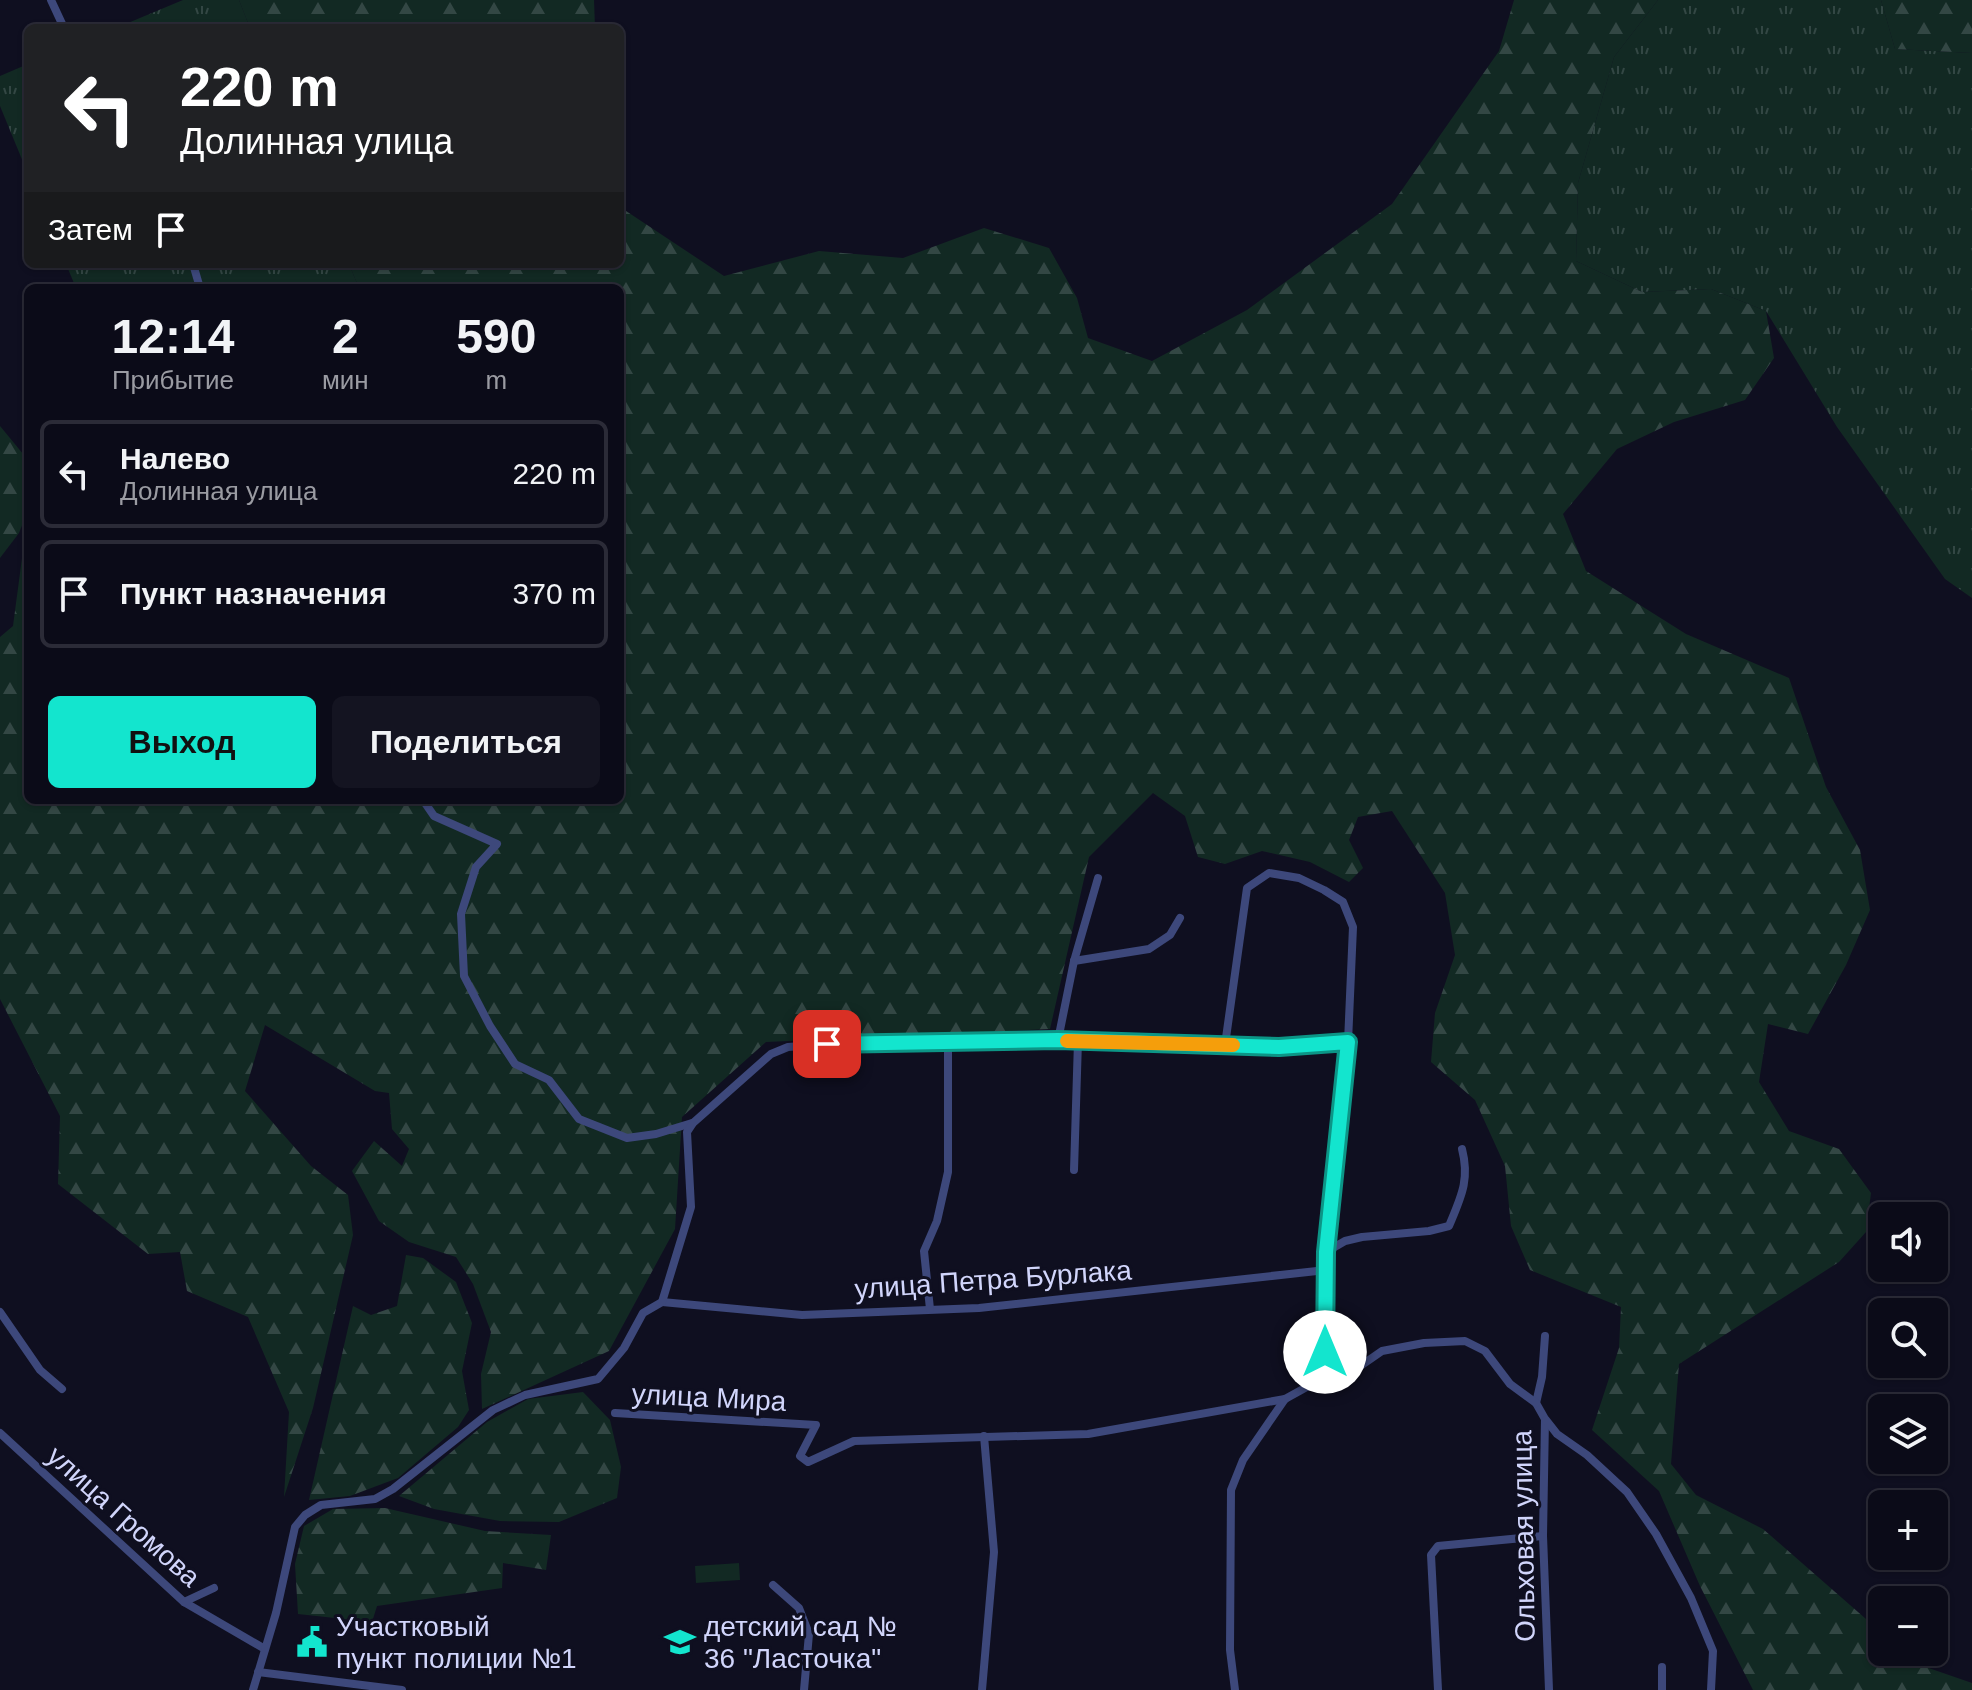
<!DOCTYPE html>
<html lang="ru">
<meta charset="utf-8">
<style>
:root{--surface:#0b0b18;--page:#141421;--text:#f1f3f6;--muted:#9a9ba2;--line:#2b2b37;--accent:#13e5ce}
body{margin:0;font-family:Helvetica,sans-serif;background:var(--page);color:var(--text);height:100vh;display:flex;flex-direction:column;font-size:30px;white-space:nowrap}
*{box-sizing:border-box;margin:0}
p{font-size:26px;color:var(--muted)}
.icon{flex:none;width:44px;height:44px;fill:none;stroke:currentColor;stroke-width:2;stroke-linecap:round;stroke-linejoin:round}
.map{position:relative;flex:1;overflow:hidden}
.sheet{position:absolute;left:24px;top:284px;width:600px;height:520px;display:flex;flex-direction:column;background:var(--surface);border-radius:12px;box-shadow:0 2px 6px #0004,0 0 0 2px var(--line)}
.sheet>*{flex:none}
.guide{position:absolute;left:24px;top:24px;width:600px;height:244px;border-radius:12px;box-shadow:0 2px 6px #0004,0 0 0 2px var(--line);background:#202124;color:#fff;overflow:hidden}
.tools{position:absolute;left:1868px;top:1202px;display:grid;gap:16px}
.tools a{display:grid;place-items:center;width:80px;height:80px;border-radius:12px;background:var(--surface);box-shadow:0 2px 6px #0004,0 0 0 2px var(--line);font-size:40px}
.pin{position:absolute;display:grid;place-items:center;width:68px;height:68px;color:#fff;margin:-34px;border-radius:16px;box-shadow:0 4px 12px #0006}
.me{position:absolute;width:88px;margin:-44px;rotate:0deg;stroke-linejoin:round;filter:drop-shadow(0 0 6px #0008)}
.turn{display:flex;align-items:center;gap:28px;height:168px;padding:0 24px;font-size:36px}
.turn .icon{width:104px;height:104px;stroke-width:2.5}
.turn b{display:block;font-size:56px;line-height:68px}
.then{display:flex;align-items:center;height:76px;padding:0 24px;background:#0003;gap:16px;font-size:30px}
.eta{display:flex;justify-content:space-evenly;align-items:center;height:136px;text-align:center}
.eta b{font-size:48px;font-weight:800;line-height:56px}
.primary-button{display:flex;gap:16px;margin-top:auto;padding:16px 24px}
.primary-button a{flex:1;height:92px;border-radius:12px;background:var(--accent);color:#111;font-size:32px;font-weight:800;line-height:92px;text-align:center}
.primary-button a+a{background:var(--page);color:var(--text)}
ul{padding:0;list-style:none}
li{display:flex;align-items:center;gap:24px;height:108px;margin:0 16px 12px;padding:0 8px;border:4px solid var(--line);border-radius:12px}
li div{flex:1}
li b{display:block;font-size:30px}
li em{font-style:normal}
.map>svg:first-child{display:block}
.grass{fill:url(#grass-tufts)}
.forest{fill:url(#forest-firs)}
.garden{fill:#122923}
.lines{fill:none;stroke-linecap:round;stroke-linejoin:round}
.minor{stroke:#3d487b;stroke-width:8}
.route-casing{stroke:#0c9586;stroke-width:20}
.route{stroke:#13e5ce;stroke-width:14}
.slow{stroke:#f59e0b;stroke-width:14}
.labels{text-anchor:middle;stroke-width:6;stroke-linejoin:round;paint-order:stroke}
.street-label{font-size:28px;fill:#d1d5fb;stroke:#0f0f20}
.poi-label{font-size:28px;fill:#d1d5fb;stroke:#0f0f20;text-anchor:start}
</style>
<div class="map">
<svg width="1972" height="1690" viewBox="0 0 1972 1690">
<defs>
<pattern id="grass-tufts" width="24" height="20" patternUnits="userSpaceOnUse" patternTransform="scale(2)"><rect width="24" height="20" fill="#122923"/><path d="M3 7l-1-3M5 7V3M7 7l1-3M15 17l-1-3M17 17v-4M19 17l1-3" fill="none" stroke="#334744"/></pattern>
<pattern id="forest-firs" width="22" height="20" patternUnits="userSpaceOnUse" patternTransform="scale(2)"><rect width="22" height="20" fill="#122923"/><path d="M5 1l3.5 6h-7zM16 11l3.5 6h-7z" fill="#334744"/></pattern>
</defs>
<rect width="100%" height="100%" fill="#0f0f20"/>
<g class="grass">
<path d="M183,0H239L250,28H116Z"/>
<path d="M1658,0H1881L1895,49L1972,53V598L1945,579L1837,427L1766,311L1711,289L1642,292L1576,261L1578,183L1614,57Z"/>
<path d="M28,64V174L0,106V76Z"/>
<path d="M66,264H349L359,288H76Z"/>
</g>
<g class="forest">
<path d="M239,0H594L595,28H250Z"/>
<path d="M1514,0H1658L1614,57L1578,183L1576,261L1642,292L1711,289L1766,311L1774,358L1745,400L1674,422L1617,449L1563,514L1586,571L1686,634L1789,678L1826,787L1860,850L1870,910L1846,965L1808,1034L1768,1024L1759,1082L1789,1131L1839,1149L1871,1193L1866,1232L1839,1262L1679,1364L1671,1464L1696,1495L1763,1529L1882,1633V1652H1903L1917,1664L1972,1683V1690H1753L1700,1586L1659,1491L1592,1430L1619,1348L1621,1307L1530,1270L1511,1226L1505,1166L1475,1100L1431,1062L1435,1013L1455,955L1445,893L1392,811L1358,817L1349,840L1363,868L1349,882L1310,862L1262,851L1225,864L1198,857L1185,816L1153,793L1089,857L1050,1029L766,1042L682,1117L675,1229L609,1351L482,1409L481,1374L491,1332L473,1284L456,1257L409,1242L379,1221L352,1171L374,1141L402,1166L409,1149L392,1129L389,1093L375,1091L265,1025L245,1091L311,1166L348,1195L353,1235L313,1408L284,1497L289,1412L248,1317L187,1291L180,1252L148,1254L58,1184L60,1116L0,999V637L13,626L24,543L28,532V800H620V288H359L349,264H620V207L724,276L819,251L903,258L984,228L1049,248L1077,298L1088,338L1152,361L1247,310L1392,204L1499,51Z"/>
<path d="M1881,0H1972V53L1895,49Z"/>
<path d="M0,426L28,460V510L19,533L0,558Z"/>
<path d="M406,1255L423,1258L456,1282L472,1323L462,1371L469,1410L458,1427L398,1478L350,1496L309,1500L353,1306L371,1315L397,1306Z"/>
<path d="M583,1392L610,1420L621,1467L617,1498L559,1522L500,1521L434,1509L399,1496L487,1422L528,1399Z"/>
<path d="M385,1508L485,1531L551,1535L546,1570L503,1563L502,1588L377,1606L372,1622L298,1614L295,1564L304,1526L333,1509Z"/>
</g>
<path class="garden" d="M739,1563L740,1580L696,1583L695,1566Z"/>
<g class="lines">
<g class="minor">
<path d="M51,0L64,28"/>
<path d="M193,264L200,288"/>
<path d="M423,800L434,816L497,844L476,867L461,914L464,976L490,1026L515,1064L549,1080L579,1119L627,1138L656,1134L692,1123"/>
<path d="M1074,961L1149,949L1170,935L1180,918"/>
<path d="M1058,1040L1074,961L1098,878"/>
<path d="M1225,1045L1247,888L1269,873L1299,878L1324,890L1343,902L1353,927L1348,1042L1326,1252L1325,1379"/>
<path d="M1074,1170L1078,1041"/>
<path d="M1326,1252L1345,1241L1362,1237L1429,1231L1449,1226C1461,1197 1470,1180 1462,1149"/>
<path d="M662,1302L802,1315L979,1308L1326,1270"/>
<path d="M930,1309L924,1251L937,1221L948,1172V1042"/>
<path d="M0,1312L40,1370L62,1389"/>
<path d="M1545,1336L1542,1377L1536,1403L1545,1419L1543,1536L1549,1690"/>
<path d="M615,1413L816,1425L800,1456L808,1462L854,1441L1088,1434L1285,1399"/>
<path d="M1546,1420L1557,1434L1587,1455L1627,1492L1656,1534L1691,1598L1713,1651L1711,1690"/>
<path d="M0,1433L184,1602L265,1649"/>
<path d="M773,1585L799,1608L809,1634L804,1690"/>
<path d="M184,1602L214,1588"/>
<path d="M1662,1667V1690"/>
<path d="M258,1672L402,1690"/>
<path d="M253,1690L276,1613L295,1527L305,1515L321,1505L375,1499L393,1489L493,1410L525,1395L598,1379L624,1348L643,1313L662,1302L691,1207L687,1132L693,1123L771,1054L788,1047L827,1044L1058,1040L1279,1047L1348,1042"/>
<path d="M982,1690L994,1552L984,1436"/>
<path d="M1235,1690L1230,1650L1231,1490L1243,1460L1285,1399L1314,1383L1356,1369L1382,1351L1424,1343L1465,1341L1485,1351L1510,1384L1536,1403"/>
<path d="M1438,1690L1431,1555L1438,1546L1543,1536"/>
</g>
</g>
<g class="lines">
<defs>
<path id="route" d="M827,1044L1058,1040L1279,1047L1348,1042L1326,1252L1325,1352"/>
</defs>
<use href="#route" class="route-casing"/>
<use href="#route" class="route"/>
<path class="slow" d="M1067,1041L1233,1045"/>
</g>
<defs>
<symbol id="civic-bare" viewBox="-9 -9 18 18"><path d="M-.6-6.5H3V-4.5H.6V-3L4-1V1h2V6H-6V1h2V-1L-.6-3ZM-1.2 2.5V6h2.4V2.5Z" fill="#13e5ce" stroke="#0f0f20" stroke-width="2.5" paint-order="stroke"/></symbol>
<symbol id="school-bare" viewBox="-9 -9 18 18"><path d="M0-5L7-2L0 1L-7-2ZM-4 1L0 2.5L4 1V4Q0 6-4 4Z" fill="#13e5ce" stroke="#0f0f20" stroke-width="2.5" paint-order="stroke"/></symbol>
</defs>
<g fill-rule="evenodd">
<use href="#civic-bare" x="290" y="1620" width="44" height="44"/>
<use href="#school-bare" x="658" y="1620" width="44" height="44"/>
</g>
<g class="labels">
<g class="street-label">
<text transform="translate(993 1279) rotate(-4)" y="10">улица Петра Бурлака</text>
<text transform="translate(709 1397) rotate(3)" y="10">улица Мира</text>
<text transform="translate(124 1516) rotate(42)" y="10">улица Громова</text>
<text transform="translate(1523 1536) rotate(-91)" y="10">Ольховая улица</text>
</g>
<g class="poi-label">
<text x="336" y="1636">Участковый<tspan x="336" dy="32">пункт полиции №1</tspan></text>
<text x="704" y="1636">детский сад №<tspan x="704" dy="32">36 "Ласточка"</tspan></text>
</g>
</g>
</svg>
<div class="tools">
<a><svg class="icon" aria-label="sound" viewBox="0 0 24 24"><path d="M4 9h4l5-4v14l-5-4H4zM17 9q2 3 0 6"/></svg></a>
<a><svg class="icon" aria-label="search" viewBox="0 0 24 24"><circle cx="10" cy="10" r="6"/><path d="M15 15l6 6"/></svg></a>
<a><svg class="icon" aria-label="layers" viewBox="0 0 24 24"><path d="M12 4l9 5-9 5-9-5zM3 14l9 5 9-5"/></svg></a>
<a>+</a>
<a>−</a>
</div>
<div class="pin" style="left:827px;top:1044px;background:#d93025"><svg class="icon" aria-label="arrive" viewBox="0 0 24 24"><path d="M6 21V4h12l-3 4 3 4H6"/></svg></div>
<svg class="me" style="left:1325px;top:1352px" viewBox="-20 -20 40 40"><circle r="19" fill="#fff"/><path d="M0-13L10 11 0 6-10 11z" fill="#13e5ce"/></svg>
<div class="guide">
<div class="turn"><svg class="icon" aria-label="left" viewBox="0 0 24 24"><path d="M17 20v-9H6M10 6l-5 5 5 5"/></svg><div><b>220 m</b>Долинная улица</div></div>
<div class="then">Затем<svg class="icon" aria-label="arrive" viewBox="0 0 24 24"><path d="M6 21V4h12l-3 4 3 4H6"/></svg></div>
</div>
<section class="sheet">
<div class="eta">
<div><b>12:14</b><p>Прибытие</p></div>
<div><b>2</b><p>мин</p></div>
<div><b>590</b><p>m</p></div>
</div>
<ul>
<li><svg class="icon" aria-label="left" viewBox="0 0 24 24"><path d="M17 20v-9H6M10 6l-5 5 5 5"/></svg><div><b>Налево</b><p>Долинная улица</p></div><em>220 m</em></li>
<li><svg class="icon" aria-label="arrive" viewBox="0 0 24 24"><path d="M6 21V4h12l-3 4 3 4H6"/></svg><div><b>Пункт назначения</b></div><em>370 m</em></li>
</ul>
<div class="primary-button"><a>Выход</a><a>Поделиться</a></div>
</section>
</div>
